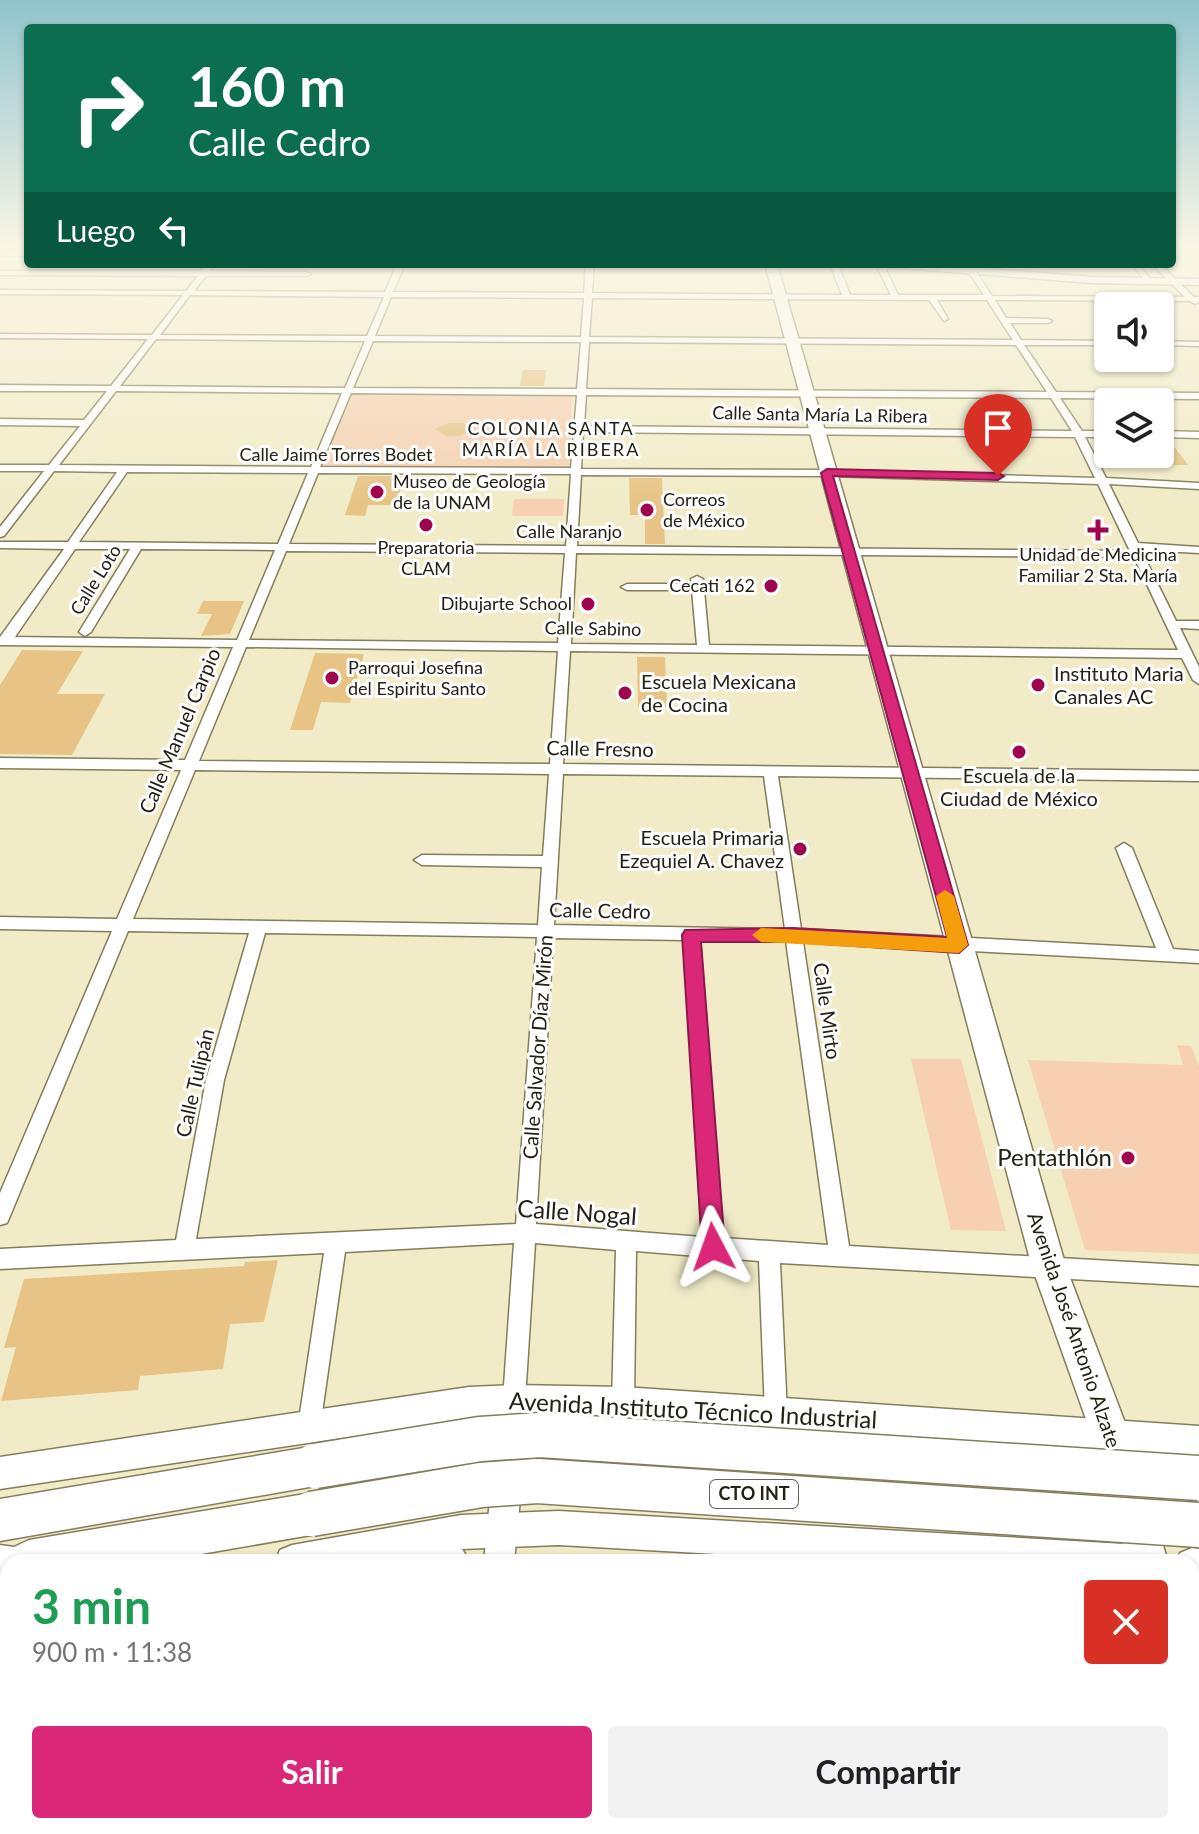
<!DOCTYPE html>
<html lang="es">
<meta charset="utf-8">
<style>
:root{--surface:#fff;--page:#f2f2f2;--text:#202124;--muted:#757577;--accent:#db2777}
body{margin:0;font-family:Lato,sans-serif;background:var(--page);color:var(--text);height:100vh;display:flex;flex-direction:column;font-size:30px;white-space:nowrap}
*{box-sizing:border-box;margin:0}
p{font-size:26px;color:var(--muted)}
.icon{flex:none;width:44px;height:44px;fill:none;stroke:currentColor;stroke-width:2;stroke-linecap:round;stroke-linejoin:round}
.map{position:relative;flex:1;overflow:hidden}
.details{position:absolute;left:0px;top:1554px;width:1200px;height:280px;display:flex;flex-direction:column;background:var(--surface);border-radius:24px 24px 0 0;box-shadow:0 2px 6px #0004}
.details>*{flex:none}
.guide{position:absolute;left:24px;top:24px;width:1152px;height:244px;border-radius:8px;box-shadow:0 2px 6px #0004;background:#0b6e4f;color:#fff;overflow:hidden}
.fabs{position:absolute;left:1094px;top:292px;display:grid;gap:16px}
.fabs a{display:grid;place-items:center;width:80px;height:80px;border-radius:8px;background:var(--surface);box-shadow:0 2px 6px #0004;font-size:40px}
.pin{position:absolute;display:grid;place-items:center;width:68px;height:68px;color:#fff;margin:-82px -34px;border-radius:50% 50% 50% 0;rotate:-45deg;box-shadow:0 0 8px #0007}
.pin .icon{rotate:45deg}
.me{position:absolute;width:88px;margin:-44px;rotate:356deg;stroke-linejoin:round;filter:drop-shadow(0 0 6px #0008)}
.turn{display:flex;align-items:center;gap:28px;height:168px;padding:0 32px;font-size:36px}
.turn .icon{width:104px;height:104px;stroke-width:2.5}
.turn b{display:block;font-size:56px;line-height:68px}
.then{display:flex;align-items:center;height:76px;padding:0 32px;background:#0003;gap:16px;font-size:30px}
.round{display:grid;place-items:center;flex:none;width:84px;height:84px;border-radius:8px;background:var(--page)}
.overview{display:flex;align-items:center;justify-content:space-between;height:136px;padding:0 32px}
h1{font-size:48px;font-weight:700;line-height:60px;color:#1e9e55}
.action{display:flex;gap:16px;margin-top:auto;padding:16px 32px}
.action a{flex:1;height:92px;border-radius:8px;background:var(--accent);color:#fff;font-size:32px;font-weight:700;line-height:92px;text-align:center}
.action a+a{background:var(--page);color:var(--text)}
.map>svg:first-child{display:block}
.green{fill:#f6d0b1}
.building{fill:#e7c486}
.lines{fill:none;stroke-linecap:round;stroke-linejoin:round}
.secondary-tunnel{stroke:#c8c4a3;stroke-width:11;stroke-dasharray:11 5;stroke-linecap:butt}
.minor-casing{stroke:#827d5c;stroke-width:3}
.tertiary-casing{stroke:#827d5c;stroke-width:3}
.secondary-casing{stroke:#827d5c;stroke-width:3}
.primary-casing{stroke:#827d5c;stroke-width:3}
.motorway-casing{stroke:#827d5c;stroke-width:3}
.minor{fill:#fff;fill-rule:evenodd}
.tertiary{fill:#fff;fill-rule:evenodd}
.secondary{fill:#fff;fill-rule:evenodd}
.primary{fill:#fff;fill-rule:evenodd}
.motorway{fill:#fff;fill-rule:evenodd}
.rail-casing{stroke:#77735c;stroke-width:3}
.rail{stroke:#fff;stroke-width:2;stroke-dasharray:6;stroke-linecap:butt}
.motorway-bridge-casing{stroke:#827d5c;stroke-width:47;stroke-linecap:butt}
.motorway-bridge{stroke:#fff;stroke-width:44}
.route{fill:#db2777;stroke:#8e194d;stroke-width:2}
.slow{fill:#f59e0b}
.poi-dot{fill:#9e054c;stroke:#fff;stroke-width:3}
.labels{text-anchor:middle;stroke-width:6;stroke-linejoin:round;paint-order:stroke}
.far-street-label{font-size:18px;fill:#242214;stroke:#fff}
.far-neighbourhood-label{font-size:18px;letter-spacing:2px;fill:#242214;stroke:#fff}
.far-poi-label{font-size:18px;fill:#242214;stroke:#fff;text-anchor:start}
.shield{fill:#fff;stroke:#66645a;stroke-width:2}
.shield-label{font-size:18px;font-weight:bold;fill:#242214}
.poi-label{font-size:20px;fill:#242214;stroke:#fff;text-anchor:start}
.street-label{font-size:20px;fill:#242214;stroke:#fff}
.near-poi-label{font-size:24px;fill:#242214;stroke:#fff;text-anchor:end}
.near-street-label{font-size:24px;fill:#242214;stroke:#fff}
</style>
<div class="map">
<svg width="1199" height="1834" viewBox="0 0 1199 1834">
<rect width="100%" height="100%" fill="#f1ecc7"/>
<g class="green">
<path d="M353,393L572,395L569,467H325L321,465Z"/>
<path d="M514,499H564L563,516H512Z"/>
<path d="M1177,1045L1191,1046L1199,1066V1254L1085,1250L1028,1060L1183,1065Z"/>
<path d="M911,1059H961L1006,1231L951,1230Z"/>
</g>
<g class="building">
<path d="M523,370H546L544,386H520Z"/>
<path d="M450,423H462L475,429L460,436H447L434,429Z"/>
<path d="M1160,440H1169L1188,465H1162L1155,454H1160Z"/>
<path d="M358,476H404L396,505H368L365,516L345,515Z"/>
<path d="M629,478H662L665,544H645V515H630Z"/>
<path d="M203,601H244L230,634L201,636L212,614H197Z"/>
<path d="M22,650L83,651L57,694H105L72,755L0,754V685Z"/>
<path d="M315,653L364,654L350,703L321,702L313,730H290Z"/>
<path d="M637,657H665L667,707H638Z"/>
<path d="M278,1260L264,1322L230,1324L223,1369L140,1376L138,1390L1,1401L16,1347L4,1348L24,1279L244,1266L245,1262Z"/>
</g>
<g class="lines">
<path class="secondary-tunnel" d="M0,248H28"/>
<defs>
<g id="minor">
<path d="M207,264H215L209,271L307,272L311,274L307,276H206L194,291L385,292L397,264H405L393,292L584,293L586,264H594L592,293L842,295L830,264H838L850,295H891L878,269L885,264H894L886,270L898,295H984L963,264H971L992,296L1185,297L1152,264H1160L1194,297H1199V302L1195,304L1190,301L995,300L1006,318L1048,319L1052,321L1048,323H1010L1021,340L1108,341V345H1024L1056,392L1199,393V399L1060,398L1082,431H1108V437H1085L1106,478L1199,483V489L1109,484L1138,543L1199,547V553L1141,550L1176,621H1199V629L1180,628L1199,667V684L1193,680L1182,658L570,651L563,764L1199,771V781L778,776L801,929L1156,948L1116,848L1124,843L1132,848L1173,949L1199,951V963L803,942L849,1246L1199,1266V1286L780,1263L787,1413L784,1421L776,1424L768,1421L765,1413L759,1261L636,1251L634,1403L631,1411L623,1414L615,1411L612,1403L616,1250L535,1243L525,1400L522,1408L514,1411L506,1408L503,1400L514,1243L345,1252L320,1427L317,1435L309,1438L301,1435L298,1427L324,1253L0,1269V1249L176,1240L206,1080L249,933L128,931L10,1216L7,1223L0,1225V1193L112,931L0,929V917L117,919L181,770L0,768V758L185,760L233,647L0,645V637L64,549L0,548V542H68L117,472L54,471L4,536L0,537V527L44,471H0V465H49L80,426L0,425V419L84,420L107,391H0V385L111,386L148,339L0,338V334L152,335L183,295L0,294V290L186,291L198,276L0,275V271H201ZM190,295L384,297L367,336L160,335ZM391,297L584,298L581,337L375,336ZM592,298L929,300L944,321L948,319L937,300H987L1013,340L589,337ZM156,339L365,341L345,388L120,386ZM373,341L581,342L577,389L353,388ZM589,342L1016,345L1047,392L586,389ZM116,391L342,393L311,467L59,465ZM351,393L577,395L571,468L320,467ZM586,395L1051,398L1072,431L584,426ZM583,432L1075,437L1095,478L827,470L581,469ZM127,472L308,473L278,544L79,542ZM318,473L571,474L566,546L289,544ZM581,475L827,476L1098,484L1130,551L577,546ZM75,549H130L79,632L85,636L91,632L141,549L275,550L237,640L15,637ZM286,551L565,553L558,643L249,640ZM576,553L1134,557L1178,650L709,645L703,579L697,576L691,579L692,584H627L621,587L627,590H692L697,645L571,644ZM246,647L558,651L550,764L199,761ZM195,770L549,774L543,856L422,855L414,860L422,865L542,867L538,925L133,919ZM563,774L764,776L785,929L554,925ZM265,933L537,937L516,1224L196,1239L224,1080ZM553,938L684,940L702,1237L536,1224ZM700,940L786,941L828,1245L723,1238Z"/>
<path d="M1131,264H1139L1149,278H1143Z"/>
<path d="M1160,341L1199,342V346L1160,345Z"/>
<path d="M1160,431L1199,432V438L1160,437Z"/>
</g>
<g id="tertiary">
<path d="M507,1463L517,1468L522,1478L514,1562H484L492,1478L497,1468Z"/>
<path d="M1192,1714L1199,1717V1834H1173L1174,1826H1192Z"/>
<rect x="460" y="1826" width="36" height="8"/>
</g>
<g id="secondary">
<rect x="0" y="250" width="28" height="6"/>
<path d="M883,264H926L1092,277L1199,279V285L1092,283L888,267Z"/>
<path d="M514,1385L623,1387L1199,1426V1458L623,1419L514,1415L469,1419L0,1489V1457L469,1387Z"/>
<path d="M559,1511L1142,1545L1154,1550L1159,1562H853L559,1545L462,1549L470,1562H414L406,1559L387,1562H275L280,1550L292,1545L461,1515Z"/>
<path d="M1192,1548L1199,1549V1583L1192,1582V1562H1176L1180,1553Z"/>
<path d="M8,1596V1630L0,1632V1598Z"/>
</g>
<path id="primary" d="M765,264H777L1066,1267L1130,1436L1168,1562H1128L1092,1436L1032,1267Z"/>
<g id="motorway">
<path d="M315,1446L329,1452L335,1466L329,1480L315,1486L0,1541V1499Z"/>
<path d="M311,1493L326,1499L332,1514L326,1529L311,1535L155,1562H8V1588L0,1589V1545L14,1547L29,1540Z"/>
</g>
</defs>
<use href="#minor" class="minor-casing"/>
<use href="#tertiary" class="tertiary-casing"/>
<use href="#secondary" class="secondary-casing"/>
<use href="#primary" class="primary-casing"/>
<use href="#motorway" class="motorway-casing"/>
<use href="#minor" class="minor"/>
<use href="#tertiary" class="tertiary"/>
<use href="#secondary" class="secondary"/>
<use href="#primary" class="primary"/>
<use href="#motorway" class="motorway"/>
<defs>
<path id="rail" d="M0,249L26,246"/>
</defs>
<use href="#rail" class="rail-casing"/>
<use href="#rail" class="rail"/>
<defs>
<g id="motorway-bridge">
<path d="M315,1466L480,1439L540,1435L1199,1478"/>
<path d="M311,1514L481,1485L537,1481L1199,1525"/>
</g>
</defs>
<use href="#motorway-bridge" class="motorway-bridge-casing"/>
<use href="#motorway-bridge" class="motorway-bridge"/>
</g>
<linearGradient id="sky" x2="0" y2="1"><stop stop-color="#91c4cd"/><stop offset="0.49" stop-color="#f9f6e6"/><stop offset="1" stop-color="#f9f6e6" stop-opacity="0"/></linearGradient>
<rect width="1199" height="503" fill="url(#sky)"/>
<path class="route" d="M827,469L998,473L1004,476L998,480L833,476L968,945L959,953L793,942H701L725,1247L722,1255L713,1258L705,1255L702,1247L682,935L685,930L793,928L947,937L821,473Z"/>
<path class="slow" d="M945,890L954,896L968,945L959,953L761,942L752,935L761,928L947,938L936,896Z"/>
<g class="poi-dot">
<circle cx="377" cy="492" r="8"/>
<circle cx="647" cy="510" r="8"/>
<circle cx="426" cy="525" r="8"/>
<path d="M1094 518h8v8h8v8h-8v8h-8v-8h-8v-8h8z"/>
<circle cx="771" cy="586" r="8"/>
<circle cx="588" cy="604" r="8"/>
<circle cx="332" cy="678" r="8"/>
<circle cx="1038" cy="685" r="8"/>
<circle cx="625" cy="693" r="8"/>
<circle cx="1019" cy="752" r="8"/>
<circle cx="800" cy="849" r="8"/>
<circle cx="1128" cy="1158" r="8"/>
</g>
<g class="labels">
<g class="far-street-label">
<text transform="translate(820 415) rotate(1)" y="6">Calle Santa María La Ribera</text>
<text x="336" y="461">Calle Jaime Torres Bodet</text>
<text x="569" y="538">Calle Naranjo</text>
<text transform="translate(96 580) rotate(-58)" y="6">Calle Loto</text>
<text transform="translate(593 629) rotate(1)" y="6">Calle Sabino</text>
</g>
<g class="far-neighbourhood-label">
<text x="551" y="435">COLONIA SANTA<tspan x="551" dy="21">MARÍA LA RIBERA</tspan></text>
</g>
<g class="far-poi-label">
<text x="393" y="488">Museo de Geología<tspan x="393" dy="21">de la UNAM</tspan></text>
<text x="663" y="506">Correos<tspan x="663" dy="21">de México</tspan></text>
<text x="426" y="554" text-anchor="middle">Preparatoria<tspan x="426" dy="21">CLAM</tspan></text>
<text x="1098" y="561" text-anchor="middle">Unidad de Medicina<tspan x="1098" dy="21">Familiar 2 Sta. María</tspan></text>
<text x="755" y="592" text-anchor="end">Cecati 162</text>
<text x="572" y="610" text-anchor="end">Dibujarte School</text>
<text x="348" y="674">Parroqui Josefina<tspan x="348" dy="21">del Espiritu Santo</tspan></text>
</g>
<rect class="shield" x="710" y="1480" width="88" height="28" rx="6"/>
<g class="shield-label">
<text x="754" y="1500">CTO INT</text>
</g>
<g class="poi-label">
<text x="1054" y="681">Instituto Maria<tspan x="1054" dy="23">Canales AC</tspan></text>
<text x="641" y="689">Escuela Mexicana<tspan x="641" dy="23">de Cocina</tspan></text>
<text x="1019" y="783" text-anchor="middle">Escuela de la<tspan x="1019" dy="23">Ciudad de México</tspan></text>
<text x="784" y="845" text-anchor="end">Escuela Primaria<tspan x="784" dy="23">Ezequiel A. Chavez</tspan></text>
</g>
<g class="street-label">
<text transform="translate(180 731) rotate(-67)" y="7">Calle Manuel Carpio</text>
<text transform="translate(600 749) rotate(1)" y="7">Calle Fresno</text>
<text transform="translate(600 911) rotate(1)" y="7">Calle Cedro</text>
<text transform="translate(827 1011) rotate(82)" y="7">Calle Mirto</text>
<text transform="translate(538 1047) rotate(-86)" y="7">Calle Salvador Díaz Mirón</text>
<text transform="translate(195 1083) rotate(-77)" y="7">Calle Tulipán</text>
<text transform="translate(1074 1330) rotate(71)" y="7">Avenida José Antonio Alzate</text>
</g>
<g class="near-poi-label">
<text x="1112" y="1166">Pentathlón</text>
</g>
<g class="near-street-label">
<text transform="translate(577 1213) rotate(4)" y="8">Calle Nogal</text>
<text transform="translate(693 1411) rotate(3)" y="8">Avenida Instituto Técnico Industrial</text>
</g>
</g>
</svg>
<div class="fabs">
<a><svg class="icon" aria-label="sound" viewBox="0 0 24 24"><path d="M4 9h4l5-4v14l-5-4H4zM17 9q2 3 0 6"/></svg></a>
<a><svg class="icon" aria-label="layers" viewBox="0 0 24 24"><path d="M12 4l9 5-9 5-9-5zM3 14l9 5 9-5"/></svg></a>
</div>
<div class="pin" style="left:998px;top:476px;background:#d93025"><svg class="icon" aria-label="arrive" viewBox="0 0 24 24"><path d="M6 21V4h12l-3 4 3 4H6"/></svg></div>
<svg class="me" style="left:713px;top:1247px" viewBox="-20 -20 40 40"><path d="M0-17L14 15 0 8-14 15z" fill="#db2777" stroke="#fff" stroke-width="4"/></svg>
<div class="guide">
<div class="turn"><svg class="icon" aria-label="right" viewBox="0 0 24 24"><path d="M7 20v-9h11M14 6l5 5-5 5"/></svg><div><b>160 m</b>Calle Cedro</div></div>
<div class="then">Luego<svg class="icon" aria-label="left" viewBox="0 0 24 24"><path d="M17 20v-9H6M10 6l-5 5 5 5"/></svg></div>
</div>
<section class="details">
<div class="overview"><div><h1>3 min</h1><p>900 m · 11:38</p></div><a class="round" style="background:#d93025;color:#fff"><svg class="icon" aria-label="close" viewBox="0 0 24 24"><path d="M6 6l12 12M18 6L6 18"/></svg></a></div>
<div class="action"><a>Salir</a><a>Compartir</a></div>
</section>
</div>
